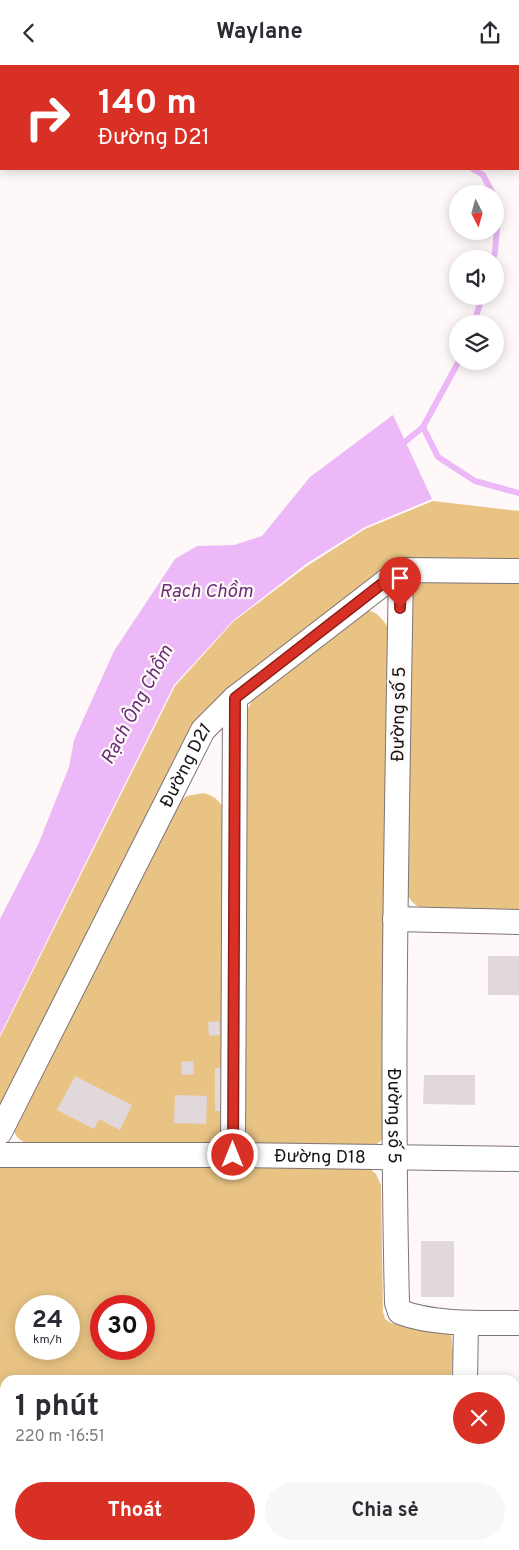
<!DOCTYPE html>
<html lang="vi">
<meta charset="utf-8">
<style>
:root{--surface:#fff;--page:#f7f7f7;--text:#2b2b33;--muted:#7c7c81;--accent:#d93025}
body{margin:0;font-family:Overpass,sans-serif;background:var(--page);color:var(--text);height:100vh;display:flex;flex-direction:column;font-size:19px;white-space:nowrap}
*{box-sizing:border-box;margin:0}
p{font-size:16px;color:var(--muted)}
.icon{flex:none;width:28px;height:28px;fill:none;stroke:currentColor;stroke-width:2;stroke-linecap:round;stroke-linejoin:round}
.map{position:relative;flex:1;overflow:hidden}
.sheet{position:absolute;left:0px;top:1310px;width:520px;height:175px;display:flex;flex-direction:column;background:var(--surface);border-radius:15px 15px 0 0;box-shadow:0 2px 12px #0003}
.sheet>*{flex:none}
.banner{position:absolute;left:0px;top:0px;width:520px;height:105px;box-shadow:0 2px 12px #0003;background:#d93025;color:#fff;overflow:hidden}
.needle{width:32px;rotate:174deg}
.fabs{position:absolute;left:449px;top:120px;display:grid;gap:10px}
.fabs a{display:grid;place-items:center;width:55px;height:55px;border-radius:50%;background:var(--surface);box-shadow:0 2px 12px #0003;font-size:25px}
.speed{position:absolute;left:15px;top:1230px;display:flex;gap:10px;font-size:25px;font-weight:700;text-align:center}
.speed>*{display:grid;place-content:center;width:65px;height:65px;border-radius:50%;background:var(--surface);box-shadow:0 2px 12px #0003;line-height:1}
.speed small{font-size:12px;font-weight:400}
.speed .limit{border:8px solid #d22;background:#fff;color:#111}
.pin{position:absolute;display:grid;place-items:center;width:42px;height:42px;color:#fff;margin:-51px -21px;border-radius:50% 50% 50% 0;rotate:-45deg;box-shadow:0 0 5px #0007}
.pin .icon{rotate:45deg}
.me{position:absolute;width:55px;margin:-28px;rotate:0deg;stroke-linejoin:round;filter:drop-shadow(0 0 4px #0008)}
.turn{display:flex;align-items:center;gap:18px;height:105px;padding:0 15px;font-size:22px}
.turn .icon{width:65px;height:65px;stroke-width:2.5}
.turn b{display:block;font-size:35px;line-height:42px}
.round{display:grid;place-items:center;flex:none;width:52px;height:52px;border-radius:26px;background:var(--page)}
.headline{display:flex;align-items:center;justify-content:space-between;height:85px;padding:0 15px}
h1{font-size:30px;font-weight:700;line-height:38px}
.button{display:flex;gap:10px;margin-top:auto;padding:10px 15px}
.button a{flex:1;height:58px;border-radius:30px;background:var(--accent);color:#fff;font-size:20px;font-weight:700;line-height:58px;text-align:center}
.button a+a{background:var(--page);color:var(--text)}
header{display:flex;justify-content:space-between;align-items:center;height:65px;padding:0 15px;background:var(--surface);font-size:22px;font-weight:700}
.map>svg:first-child{display:block}
.green{fill:#e8c384;fill-rule:evenodd}
.water{fill:#ecb8f7}
.lines{fill:none;stroke-linecap:round;stroke-linejoin:round}
.stream{stroke:#ecb8f7;stroke-width:6}
.building{fill:#e1d8dc}
.minor-casing{stroke:#7d7474;stroke-width:26}
.minor{stroke:#fff;stroke-width:24}
.route-casing{stroke:#8d1f18;stroke-width:12}
.route{stroke:#d93025;stroke-width:9}
.labels{text-anchor:middle;stroke-width:4.5;stroke-linejoin:round;paint-order:stroke}
.street-label{font-size:18px;fill:#161313;stroke:#fff8f8}
.water-label{font-size:19px;font-style:italic;fill:#6a2d77;stroke:#fff8f8}
</style>
<header><svg class="icon" aria-label="back" viewBox="0 0 24 24"><path d="M15 5l-7 7 7 7"/></svg>Waylane<svg class="icon" aria-label="share" viewBox="0 0 24 24"><path d="M12 15V3M7 8l5-5 5 5M5 13v7h14v-7"/></svg></header>
<div class="map">
<svg width="519" height="1485" viewBox="0 0 519 1485">
<rect width="100%" height="100%" fill="#fff8f8"/>
<g class="green">
<path d="M433,436L519,446V497L402,494L391,497L220,635L203,646L194,660L0,1048V972L175,621L234,556L307,501L365,464Z"/>
<path d="M424,515L519,517V848L427,846C415,841 410,837 405,824L412,523L416,517Z"/>
<path d="M365,545C378,546 386,557 391,569L385,1067L382,1075L375,1080H259C249,1077 248,1071 245,1061L246,648L253,633Z"/>
<path d="M203,728C216,731 222,738 226,750L223,1060C221,1071 219,1075 208,1079L31,1080C20,1076 13,1072 14,1060L180,736L187,731Z"/>
<path d="M0,1101H367L376,1109L381,1120L383,1247L385,1254L391,1258L445,1266L451,1269L453,1288L451,1315H5V1376L0,1353ZM26,1241H69V1284H26ZM101,1241H144V1284H101Z"/>
<path d="M15,1480H441V1485H14Z"/>
</g>
<path class="water" d="M393,350L432,434L365,462L306,499L234,555L174,620L0,970V854L38,780L69,702L74,675L114,586L175,494L197,481L234,480L262,471L310,412Z"/>
<g class="lines">
<g class="stream">
<path d="M294,0L296,1"/>
<path d="M473,104L483,110L493,129"/>
<path d="M493,194L495,187L499,138L495,132"/>
<path d="M474,259L482,231"/>
<path d="M423,362L438,392L475,416L519,428"/>
<path d="M400,381L423,362L459,296"/>
</g>
</g>
<g class="building">
<rect x="488" y="891" width="31" height="39"/>
<path d="M219,956L220,970L209,971L208,957Z"/>
<path d="M193,996L194,1009L182,1010L181,997Z"/>
<rect x="215" y="1003" width="12" height="43"/>
<path d="M424,1010H475V1040L423,1039Z"/>
<path d="M75,1011L132,1040L120,1065L99,1054L94,1064L57,1045Z"/>
<path d="M175,1030L207,1031L206,1059L174,1058Z"/>
<rect x="421" y="1176" width="33" height="56"/>
<rect x="515" y="1359" width="4" height="56"/>
<path d="M515,1473H519V1485H508V1480H515Z"/>
</g>
<g class="lines">
<defs>
<g id="minor">
<path id="s1" d="M401,505C397,749 391,993 397,1238L400,1247C434,1260 483,1258 519,1258"/>
<path d="M395,854L519,857"/>
<path id="s2" d="M0,1067L203,665L235,633L401,505L519,506"/>
<path id="s3" d="M0,1090H233L519,1094"/>
<path d="M233,1090L235,633"/>
<path d="M465,1315L466,1258"/>
<path d="M515,1441H519"/>
<path d="M0,1457L2,1466L0,1471"/>
<path d="M462,1485V1480"/>
</g>
</defs>
<use href="#minor" class="minor-casing"/>
<use href="#minor" class="minor"/>
</g>
<g class="lines">
<defs>
<path id="route" d="M233,1090L235,633L401,504L400,543"/>
</defs>
<use href="#route" class="route-casing"/>
<use href="#route" class="route"/>
</g>
<g class="labels">
<g class="street-label">
<text transform="translate(398 649) rotate(-89)" y="6">Đường số 5</text>
<text dy="6" stroke="none"><textPath href="#s2" startOffset="411">Đường D21</textPath></text>
<text dy="6" stroke="none"><textPath href="#s1" startOffset="546">Đường số 5</textPath></text>
<text dy="6" stroke="none"><textPath href="#s3" startOffset="320">Đường D18</textPath></text>
</g>
<g class="water-label">
<text x="206" y="532">Rạch Chồm</text>
<text transform="translate(136 639) rotate(-62)" y="7">Rạch Ông Chồm</text>
</g>
</g>
</svg>
<div class="fabs">
<a><svg class="needle" viewBox="-14 -14 28 28"><path d="M0-13l5 13h-10z" fill="#e53935"/><path d="M0 13l5-13h-10z" fill="#7c7c81"/></svg></a>
<a><svg class="icon" aria-label="sound" viewBox="0 0 24 24"><path d="M4 9h4l5-4v14l-5-4H4zM17 9q2 3 0 6"/></svg></a>
<a><svg class="icon" aria-label="layers" viewBox="0 0 24 24"><path d="M12 4l9 5-9 5-9-5zM3 14l9 5 9-5"/></svg></a>
</div>
<div class="speed"><div>24<small>km/h</small></div><div class="limit">30</div></div>
<div class="pin" style="left:400px;top:543px;background:#d93025"><svg class="icon" aria-label="arrive" viewBox="0 0 24 24"><path d="M6 21V4h12l-3 4 3 4H6"/></svg></div>
<svg class="me" style="left:233px;top:1090px" viewBox="-20 -20 40 40"><circle r="17" fill="#d93025" stroke="#fff" stroke-width="3"/><path d="M0-11L8 9 0 5-8 9z" fill="#fff"/></svg>
<div class="banner">
<div class="turn"><svg class="icon" aria-label="right" viewBox="0 0 24 24"><path d="M7 20v-9h11M14 6l5 5-5 5"/></svg><div><b>140 m</b>Đường D21</div></div>
</div>
<section class="sheet">
<div class="headline"><div><h1>1 phút</h1><p>220 m · 16:51</p></div><a class="round" style="background:#d93025;color:#fff"><svg class="icon" aria-label="close" viewBox="0 0 24 24"><path d="M6 6l12 12M18 6L6 18"/></svg></a></div>
<div class="button"><a>Thoát</a><a>Chia sẻ</a></div>
</section>
</div>
